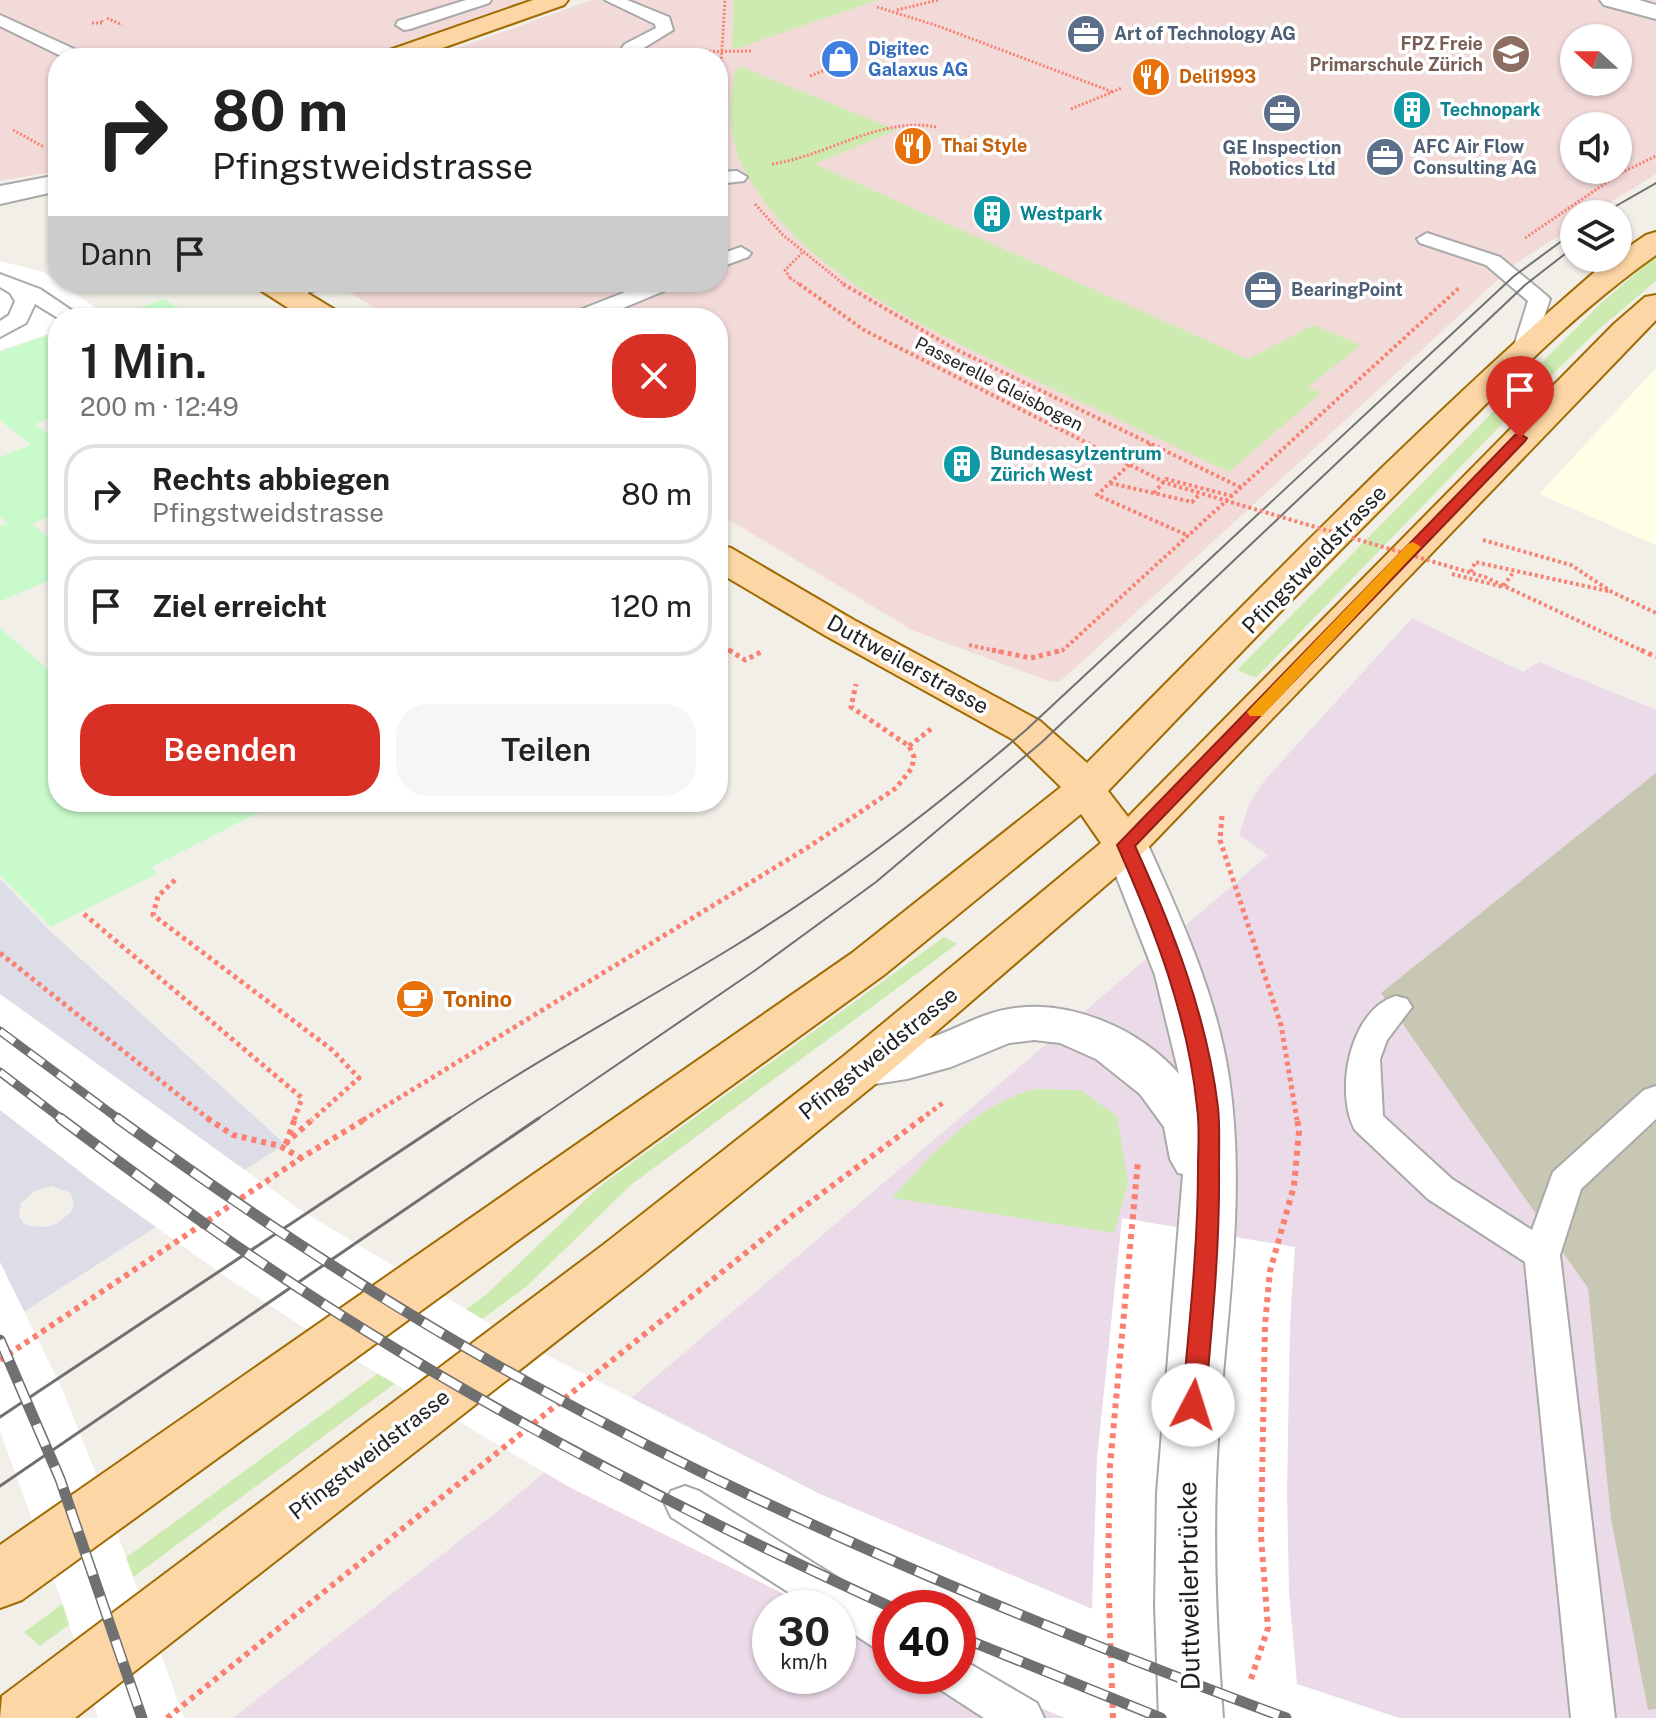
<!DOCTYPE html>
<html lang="de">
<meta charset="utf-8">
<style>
:root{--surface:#fff;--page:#f6f6f6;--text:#222;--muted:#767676;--line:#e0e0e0;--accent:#d93025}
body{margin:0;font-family:"Public Sans",sans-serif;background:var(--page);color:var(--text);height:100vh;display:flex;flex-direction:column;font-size:30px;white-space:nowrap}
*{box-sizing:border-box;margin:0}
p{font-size:26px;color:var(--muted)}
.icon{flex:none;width:44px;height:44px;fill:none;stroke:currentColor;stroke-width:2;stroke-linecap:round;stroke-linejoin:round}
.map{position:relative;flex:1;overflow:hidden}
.panel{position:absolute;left:48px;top:308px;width:680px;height:504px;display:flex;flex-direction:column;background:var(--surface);border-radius:32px;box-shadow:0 2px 6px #0004}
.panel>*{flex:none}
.guide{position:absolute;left:48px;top:48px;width:680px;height:244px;border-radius:32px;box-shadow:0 2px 6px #0004;background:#fff;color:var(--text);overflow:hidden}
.needle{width:52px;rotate:291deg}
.buttons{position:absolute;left:1560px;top:24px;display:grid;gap:16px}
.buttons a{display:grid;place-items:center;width:72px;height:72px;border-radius:50%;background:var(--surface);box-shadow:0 2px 6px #0004;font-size:40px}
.speed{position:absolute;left:752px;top:1590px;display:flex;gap:16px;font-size:40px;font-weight:700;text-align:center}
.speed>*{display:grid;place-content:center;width:104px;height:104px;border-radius:50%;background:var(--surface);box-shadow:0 2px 6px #0004;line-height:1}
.speed small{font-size:20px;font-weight:400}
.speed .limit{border:12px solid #d22;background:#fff;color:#111}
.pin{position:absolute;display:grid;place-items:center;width:68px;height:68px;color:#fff;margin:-82px -34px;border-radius:50% 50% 50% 0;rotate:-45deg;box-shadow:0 0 8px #0007}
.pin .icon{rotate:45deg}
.me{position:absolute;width:88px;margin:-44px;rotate:5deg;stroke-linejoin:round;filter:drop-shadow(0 0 6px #0008)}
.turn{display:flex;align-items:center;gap:28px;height:168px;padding:0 32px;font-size:36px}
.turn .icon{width:104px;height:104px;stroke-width:2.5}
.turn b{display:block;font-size:56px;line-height:68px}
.then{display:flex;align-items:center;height:76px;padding:0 32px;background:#0003;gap:16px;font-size:30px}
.round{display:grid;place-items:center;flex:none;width:84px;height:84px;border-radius:32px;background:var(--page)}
.head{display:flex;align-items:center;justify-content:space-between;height:136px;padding:0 32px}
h1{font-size:48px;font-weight:600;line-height:60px}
.primary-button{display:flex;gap:16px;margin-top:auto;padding:16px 32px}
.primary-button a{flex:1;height:92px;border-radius:32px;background:var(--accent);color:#fff;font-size:32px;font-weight:600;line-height:92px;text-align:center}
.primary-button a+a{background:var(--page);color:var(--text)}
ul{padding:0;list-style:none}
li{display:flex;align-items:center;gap:24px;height:100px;margin:0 16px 12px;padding:0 16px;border:4px solid var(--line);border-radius:32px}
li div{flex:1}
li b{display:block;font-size:30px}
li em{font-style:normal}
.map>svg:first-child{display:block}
.commercial{fill:#f2dad9;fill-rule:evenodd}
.industrial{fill:#ebdbe8;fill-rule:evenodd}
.education{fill:#ffffe5}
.construction{fill:#c7c7b4}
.grass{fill:#cdebb0}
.park{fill:#c8facc}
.plaza{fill:#dddde8;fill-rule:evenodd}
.pier{fill:#fff}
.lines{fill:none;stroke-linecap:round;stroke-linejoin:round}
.service-casing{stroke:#a9a9a9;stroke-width:4}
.minor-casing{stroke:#a9a9a9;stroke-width:4}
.tertiary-casing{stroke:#a9a9a9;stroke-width:4}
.primary-casing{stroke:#a06b00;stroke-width:4}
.path-far3{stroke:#fa8072;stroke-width:3;stroke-dasharray:2 2;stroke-linecap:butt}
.path-far2{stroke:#fa8072;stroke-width:4;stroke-dasharray:3 3;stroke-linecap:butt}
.path-far1{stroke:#fa8072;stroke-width:5;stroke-dasharray:4 4;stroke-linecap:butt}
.path{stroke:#fa8072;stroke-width:6;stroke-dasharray:5 5;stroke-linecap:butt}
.service{fill:#fff;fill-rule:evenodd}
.minor{fill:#fff;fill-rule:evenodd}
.tertiary{fill:#fff;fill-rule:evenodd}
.primary{fill:#fcd6a4;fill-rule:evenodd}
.tram-far1{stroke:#707070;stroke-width:2}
.tram{stroke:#707070;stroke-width:3}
.rail-far1-casing{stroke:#707070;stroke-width:9}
.rail-casing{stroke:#707070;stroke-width:11}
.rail-far1{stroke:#fff;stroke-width:6;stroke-dasharray:18;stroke-linecap:butt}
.rail{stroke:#fff;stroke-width:8;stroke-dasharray:23;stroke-linecap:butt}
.path-bridge-far2{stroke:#fa8072;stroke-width:3;stroke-dasharray:2 2;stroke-linecap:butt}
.path-bridge-far1{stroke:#fa8072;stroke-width:4;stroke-dasharray:3 3;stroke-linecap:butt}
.path-bridge{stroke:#fa8072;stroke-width:5;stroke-dasharray:4 4;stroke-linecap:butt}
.route{fill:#d93025;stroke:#8d1f18;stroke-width:2}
.slow{fill:#f59e0b}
.labels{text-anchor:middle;stroke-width:7;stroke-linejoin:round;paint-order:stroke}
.far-service-label{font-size:18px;font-weight:bold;fill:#4e5e75;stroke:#fff;text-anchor:start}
.far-education-label{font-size:18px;font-weight:bold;fill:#785e54;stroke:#fff;text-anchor:end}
.far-shop-label{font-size:18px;font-weight:bold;fill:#366cbe;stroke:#fff;text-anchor:start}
.far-food-label{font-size:18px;font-weight:bold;fill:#c56008;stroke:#fff;text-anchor:start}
.far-culture-label{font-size:18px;font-weight:bold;fill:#0d838f;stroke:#fff;text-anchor:start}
.far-street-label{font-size:18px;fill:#222;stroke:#fff}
.street-label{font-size:22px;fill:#222;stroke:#fff}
.food-label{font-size:22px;font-weight:bold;fill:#c56008;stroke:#fff;text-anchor:start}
.near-street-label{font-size:26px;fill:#222;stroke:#fff}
</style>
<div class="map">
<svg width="1656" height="1718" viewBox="0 0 1656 1718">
<rect width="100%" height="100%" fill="#f2efe9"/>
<g class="commercial">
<path d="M0,0H530L359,58H58V171L0,181Z"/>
<path d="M592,0H1656V174L1592,214H1574V226L1515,264L1083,661L1059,682L1049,681L914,631L718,513V318H392L332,282H718V58H430ZM1574,38H1618V82H1574ZM1574,126H1618V170H1574Z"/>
</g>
<path class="industrial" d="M1412,618L1523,672L1539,662L1656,710V1718H233L508,1503L1268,855L1239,835L1249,804L1264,781ZM770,1608H838V1676H770ZM890,1608H958V1676H890Z"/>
<path class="education" d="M1656,368V545L1539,494Z"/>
<path class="construction" d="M1656,773V1709L1648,1710L1611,1519L1588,1288L1381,993Z"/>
<g class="grass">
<path d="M734,0H878L732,50Z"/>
<path d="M742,67L896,130L815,164L1248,359L1313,325L1361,345L1308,387L1321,393L1229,472C1168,443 1108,415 1047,386C941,335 797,276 742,165C727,135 729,101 735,70Z"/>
<path d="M1656,256V281L1598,330L1505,421L1256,678L1237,670L1599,305Z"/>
<path d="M944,937L957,944L632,1184L527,1286L40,1646L24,1632L487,1294L600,1186Z"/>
<path d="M1035,1089L1081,1090L1117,1116L1128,1183L1114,1233L892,1198C934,1152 973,1106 1035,1089Z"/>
</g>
<g class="park">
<path d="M164,299L194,318H110Z"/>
<path d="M50,334L58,337V415L35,424L58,442V513L32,524L58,545V577L0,601V526L7,523L0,516V457L31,445L0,420V352Z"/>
<path d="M0,628L58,678V802H279L152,867L157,874L51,927L0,875Z"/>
</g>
<path class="plaza" d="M0,879L50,931L285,1144L0,1327ZM52,1186L71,1193L74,1205L71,1212L58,1223L48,1227L29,1226L23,1223L19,1216L21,1203L35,1191Z"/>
<g class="pier">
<path d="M0,261L43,272L109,317L58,318V331L0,350Z"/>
<path d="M0,994L302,1211L519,1341L820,1494L1092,1609L1097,1459L1122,1218L1295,1247L1290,1323L1287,1491L1289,1591L1297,1684L1399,1718H1065L958,1674V1608H890V1644L838,1608H812L571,1488L343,1353L226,1277L100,1187L0,1110Z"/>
<path d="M0,1262L63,1391L96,1474L184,1718H98L63,1605L0,1431Z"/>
</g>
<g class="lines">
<defs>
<g id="service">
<path d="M466,0H491L489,3L410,29L404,30L396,25L398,21Z"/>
<path d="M605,0H627L669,17L673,30L637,52H625L622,48L625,44L656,28L655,24Z"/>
<path d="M0,15L85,54L88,58H65L0,26Z"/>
<path d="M737,171L747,177L744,181L718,184V172Z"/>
<path d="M1427,233L1500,257L1546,295L1550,299L1532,354L1524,356L1513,349L1528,301L1486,265L1420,243L1417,239Z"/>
<path d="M741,247L751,253L748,257L718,268V255Z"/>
<path d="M0,274L40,289L83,318H58L35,304L26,323L0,337V321L9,315L15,301L10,293L0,287Z"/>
<path d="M300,282H329L326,286L288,300L278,294L281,290Z"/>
<path d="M651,282H679L676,286L599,318H569L572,313Z"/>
<path d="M1396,996L1407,999L1412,1007L1387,1040L1380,1059L1383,1116L1452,1179L1532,1230L1553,1172L1644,1090L1656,1086V1119L1581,1189L1560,1255L1615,1718H1571L1525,1262L1428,1199L1355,1130C1334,1091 1350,1009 1396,996Z"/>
<path d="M685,1486L699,1491L890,1611V1654L875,1648L838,1624V1608H813L671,1517L665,1504L671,1491Z"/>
<path d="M958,1657L1037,1703L1044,1718H984L941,1690L934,1676H958Z"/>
</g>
<g id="minor">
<path d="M1600,0H1639L1656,5V19L1604,5Z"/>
<path d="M58,175V191L0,204V186Z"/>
</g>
<path id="tertiary" d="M1126,831L1141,835L1148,845C1182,920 1217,997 1229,1078C1247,1198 1225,1321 1218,1440C1212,1533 1216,1626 1223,1718H1159L1155,1606L1157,1493L1183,1174L1178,1173L1170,1159L1164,1127L1140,1094L1096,1059L1060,1043L1034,1040L1009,1043L951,1067L907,1079L862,1086L845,1081L838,1068L845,1055C870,1048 897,1048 923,1040C952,1032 978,1014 1009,1009C1069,998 1140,1029 1179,1074L1155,975L1104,845L1111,835Z"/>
<g id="primary">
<path d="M533,0H568L564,5L414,58H377L381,53Z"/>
<path d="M1656,232V255C1578,310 1511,379 1444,446C1330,559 1219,675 1108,791L1128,817L1614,324L1645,297L1656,295V320L1141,855L879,1081L641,1275L75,1718H0L2,1696L603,1245L845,1055L1101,843L1081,814L884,975L22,1600L0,1608V1545L852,953L1061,787L1012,739L826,636L718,572V545L731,548L854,620L1040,721L1087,763C1256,593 1423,419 1605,263L1618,258V254L1646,235Z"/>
<path d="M253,282H289L337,311L342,318H304L257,288Z"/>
</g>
</defs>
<use href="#service" class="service-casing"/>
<use href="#minor" class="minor-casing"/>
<use href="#tertiary" class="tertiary-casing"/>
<use href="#primary" class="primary-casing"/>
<g class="path-far3">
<path d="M877,7L938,26L1113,92"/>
<path d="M897,10L938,0"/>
<path d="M107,18L122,25"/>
<path d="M92,23H103L101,20"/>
<path d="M689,52L752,51"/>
<path d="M810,76L823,71"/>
<path d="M1071,109L1122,88"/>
<path d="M13,130L44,147"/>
<path d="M724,142L718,113L725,0"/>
<path d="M772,164C828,156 880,116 937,127"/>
<path d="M755,204L783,235L846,286"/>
<path d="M1525,238L1619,174L1656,156"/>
<path d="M790,278L785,270L802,253"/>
</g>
<g class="path-far2">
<path d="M843,284L953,348L1242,488"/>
<path d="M1151,444L1097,495L1189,536"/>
<path d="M1110,483L1192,502L1199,495"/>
<path d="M1154,493L1166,479L1232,496"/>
<path d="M1483,540L1571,565L1612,592L1656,613"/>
<path d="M1471,572L1475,562L1608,591"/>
<path d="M1452,574L1503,587L1514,571"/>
<path d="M718,643L732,652"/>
<path d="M969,645L1001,652"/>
<path d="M1056,652L1063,650L1459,288"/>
</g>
<g class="path-far1">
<path d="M729,650L745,660L763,651"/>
<path d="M992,650L1031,658L1063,650"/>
<path d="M909,746L931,729"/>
<path d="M1222,816L1220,840L1281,1025L1297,1120"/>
<path d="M175,880L158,896L153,915L331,1049L359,1078L312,1120"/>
<path d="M0,953L210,1120"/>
<path d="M294,1120L302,1098"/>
<path d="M363,1120L810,846L896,788L912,768L914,757L909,746L851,707L856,684"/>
<path d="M920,1120L944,1102"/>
</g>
<g class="path">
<path d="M207,1118L233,1135L280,1146L301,1158"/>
<path d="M285,1144L314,1118"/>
<path d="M286,1144L295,1118"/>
<path d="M0,1360L301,1158L367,1118"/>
<path d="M1251,1679L1268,1628L1261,1536L1265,1325L1270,1271L1294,1186L1299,1131L1297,1118"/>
<path d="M167,1718L793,1215L923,1118"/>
<path d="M1113,1718L1108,1571L1110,1466L1138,1161"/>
</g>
<use href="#service" class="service"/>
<use href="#minor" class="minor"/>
<use href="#tertiary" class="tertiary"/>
<use href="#primary" class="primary"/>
<g class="tram-far1">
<path d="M1602,214L1656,183"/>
<path d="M447,1120C540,1058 638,1005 733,947C837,883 934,809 1026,730L1514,276L1574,232"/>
<path d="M536,1120L757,969L876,882L1042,742L1525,285L1574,247"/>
</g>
<g class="tram">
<path d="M0,1417L450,1118"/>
<path d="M0,1486L539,1118"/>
</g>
<defs>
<g id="rail-far1">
<path d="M0,1031L120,1120"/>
<path d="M0,1072L63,1120"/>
</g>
<g id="rail">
<path d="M60,1118C159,1192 258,1264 363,1329C533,1435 711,1525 893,1608"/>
<path d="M117,1118C250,1214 386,1305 529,1383C772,1516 1027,1622 1286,1718"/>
<path d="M0,1340L60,1479L142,1718"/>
<path d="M958,1636L1161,1718"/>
</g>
</defs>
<use href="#rail-far1" class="rail-far1-casing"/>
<use href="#rail" class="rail-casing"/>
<use href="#rail-far1" class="rail-far1"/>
<use href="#rail" class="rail"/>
<path class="path-bridge-far2" d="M790,278L802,286"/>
<path class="path-bridge-far1" d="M799,284L864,330L1166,483L1485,577L1645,652"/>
<g class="path-bridge">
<path d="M1641,650L1656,657"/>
<path d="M84,914L302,1098"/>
</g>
</g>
<path class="route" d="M1520,434L1527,438L1525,441L1135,846C1173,929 1207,1016 1218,1107C1220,1127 1219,1148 1219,1168C1220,1247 1212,1326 1205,1405L1202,1412L1193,1415L1185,1412L1182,1405C1189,1326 1198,1248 1198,1168C1198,1148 1200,1127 1197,1107C1188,1016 1154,928 1117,845L1515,435Z"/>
<path class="slow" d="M1413,542L1421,547L1418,550L1262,716H1250L1247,712L1250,709L1408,544Z"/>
<defs>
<symbol id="office-disc" viewBox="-11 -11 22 22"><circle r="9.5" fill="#5c6f8a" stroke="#fff"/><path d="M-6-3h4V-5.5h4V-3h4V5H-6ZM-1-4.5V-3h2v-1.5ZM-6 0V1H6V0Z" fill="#fff"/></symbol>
<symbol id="school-disc" viewBox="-11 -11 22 22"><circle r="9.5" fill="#8d6e63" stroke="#fff"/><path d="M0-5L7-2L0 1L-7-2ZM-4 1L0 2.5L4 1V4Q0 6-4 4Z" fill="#fff"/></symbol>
<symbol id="shop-disc" viewBox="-11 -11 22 22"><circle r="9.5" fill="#3f7fe0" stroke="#fff"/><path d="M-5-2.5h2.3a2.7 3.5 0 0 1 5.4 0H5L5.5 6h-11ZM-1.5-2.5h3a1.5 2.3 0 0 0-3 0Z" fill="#fff"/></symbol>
<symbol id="restaurant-disc" viewBox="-11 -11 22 22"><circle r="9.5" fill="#e8710a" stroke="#fff"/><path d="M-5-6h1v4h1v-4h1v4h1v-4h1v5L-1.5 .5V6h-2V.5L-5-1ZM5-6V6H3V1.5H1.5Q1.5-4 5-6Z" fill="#fff"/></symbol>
<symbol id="building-disc" viewBox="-11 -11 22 22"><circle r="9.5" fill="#0f9aa8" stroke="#fff"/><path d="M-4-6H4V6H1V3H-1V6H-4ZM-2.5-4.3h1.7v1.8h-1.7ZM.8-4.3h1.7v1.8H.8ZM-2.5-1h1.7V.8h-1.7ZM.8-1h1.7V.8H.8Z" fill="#fff"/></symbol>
<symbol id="cafe-disc" viewBox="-11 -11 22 22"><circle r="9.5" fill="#e8710a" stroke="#fff"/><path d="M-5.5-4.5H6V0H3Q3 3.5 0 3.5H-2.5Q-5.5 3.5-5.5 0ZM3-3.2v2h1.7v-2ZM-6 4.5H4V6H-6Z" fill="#fff"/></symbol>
</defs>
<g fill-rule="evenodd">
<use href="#office-disc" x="1064" y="12" width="44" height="44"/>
<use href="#school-disc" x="1489" y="32" width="44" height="44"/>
<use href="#shop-disc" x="818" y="37" width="44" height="44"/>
<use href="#restaurant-disc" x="1129" y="55" width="44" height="44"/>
<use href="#building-disc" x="1390" y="88" width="44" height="44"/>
<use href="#office-disc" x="1260" y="91" width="44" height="44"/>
<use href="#restaurant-disc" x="891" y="124" width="44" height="44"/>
<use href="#office-disc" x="1363" y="135" width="44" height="44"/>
<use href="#building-disc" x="970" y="192" width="44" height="44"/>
<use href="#office-disc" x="1241" y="268" width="44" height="44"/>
<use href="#building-disc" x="940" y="442" width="44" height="44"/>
<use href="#cafe-disc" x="393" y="977" width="44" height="44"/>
</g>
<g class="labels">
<g class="far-service-label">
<text x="1114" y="40">Art of Technology AG</text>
<text x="1413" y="153">AFC Air Flow<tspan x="1413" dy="21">Consulting AG</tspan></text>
<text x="1282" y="154" text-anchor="middle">GE Inspection<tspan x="1282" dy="21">Robotics Ltd</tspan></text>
<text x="1291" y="296">BearingPoint</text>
</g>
<g class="far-education-label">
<text x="1483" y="50">FPZ Freie<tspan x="1483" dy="21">Primarschule Zürich</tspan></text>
</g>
<g class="far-shop-label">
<text x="868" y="55">Digitec<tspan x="868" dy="21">Galaxus AG</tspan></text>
</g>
<g class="far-food-label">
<text x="1179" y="83">Deli1993</text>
<text x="941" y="152">Thai Style</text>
</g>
<g class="far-culture-label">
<text x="1440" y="116">Technopark</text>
<text x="1020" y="220">Westpark</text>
<text x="990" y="460">Bundesasylzentrum<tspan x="990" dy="21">Zürich West</tspan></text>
</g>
<g class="far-street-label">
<text transform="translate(999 384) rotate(27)" y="6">Passerelle Gleisbogen</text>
</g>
<g class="street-label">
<text transform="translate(1314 559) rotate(-46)" y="8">Pfingstweidstrasse</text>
<text transform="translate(908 664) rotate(29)" y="8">Duttweilerstrasse</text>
<text transform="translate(878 1053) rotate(-39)" y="8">Pfingstweidstrasse</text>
<text transform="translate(369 1454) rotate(-38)" y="8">Pfingstweidstrasse</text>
</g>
<g class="food-label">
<text x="443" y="1007">Tonino</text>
</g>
<g class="near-street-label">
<text transform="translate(1189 1586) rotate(-91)" y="9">Duttweilerbrücke</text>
</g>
</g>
</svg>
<div class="buttons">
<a><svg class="needle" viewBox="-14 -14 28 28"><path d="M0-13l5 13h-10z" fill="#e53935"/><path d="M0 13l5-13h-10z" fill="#767676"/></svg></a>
<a><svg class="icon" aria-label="sound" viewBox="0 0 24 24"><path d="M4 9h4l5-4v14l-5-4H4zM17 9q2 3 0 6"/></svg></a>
<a><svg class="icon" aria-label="layers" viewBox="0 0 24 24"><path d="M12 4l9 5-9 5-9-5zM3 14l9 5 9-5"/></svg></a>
</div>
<div class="speed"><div>30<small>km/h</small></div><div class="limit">40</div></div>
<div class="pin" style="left:1520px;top:438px;background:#d93025"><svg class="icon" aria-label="arrive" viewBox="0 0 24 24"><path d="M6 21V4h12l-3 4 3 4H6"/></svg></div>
<svg class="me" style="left:1193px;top:1405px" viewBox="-20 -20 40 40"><circle r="19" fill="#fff"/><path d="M0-13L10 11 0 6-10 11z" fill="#d93025"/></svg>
<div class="guide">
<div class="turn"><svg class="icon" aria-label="right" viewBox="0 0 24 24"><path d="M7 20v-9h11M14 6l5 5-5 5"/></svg><div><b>80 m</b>Pfingstweidstrasse</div></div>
<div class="then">Dann<svg class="icon" aria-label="arrive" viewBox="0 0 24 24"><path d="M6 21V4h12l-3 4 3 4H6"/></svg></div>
</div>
<section class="panel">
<div class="head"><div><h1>1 Min.</h1><p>200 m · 12:49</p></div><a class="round" style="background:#d93025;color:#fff"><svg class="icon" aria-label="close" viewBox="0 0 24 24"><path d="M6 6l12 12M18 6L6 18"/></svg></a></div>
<ul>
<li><svg class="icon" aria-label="right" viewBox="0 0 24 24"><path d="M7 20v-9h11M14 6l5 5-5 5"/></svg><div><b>Rechts abbiegen</b><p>Pfingstweidstrasse</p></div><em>80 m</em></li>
<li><svg class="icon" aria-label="arrive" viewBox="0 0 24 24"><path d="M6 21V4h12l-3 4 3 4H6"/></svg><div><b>Ziel erreicht</b></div><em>120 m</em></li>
</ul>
<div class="primary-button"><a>Beenden</a><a>Teilen</a></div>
</section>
</div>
